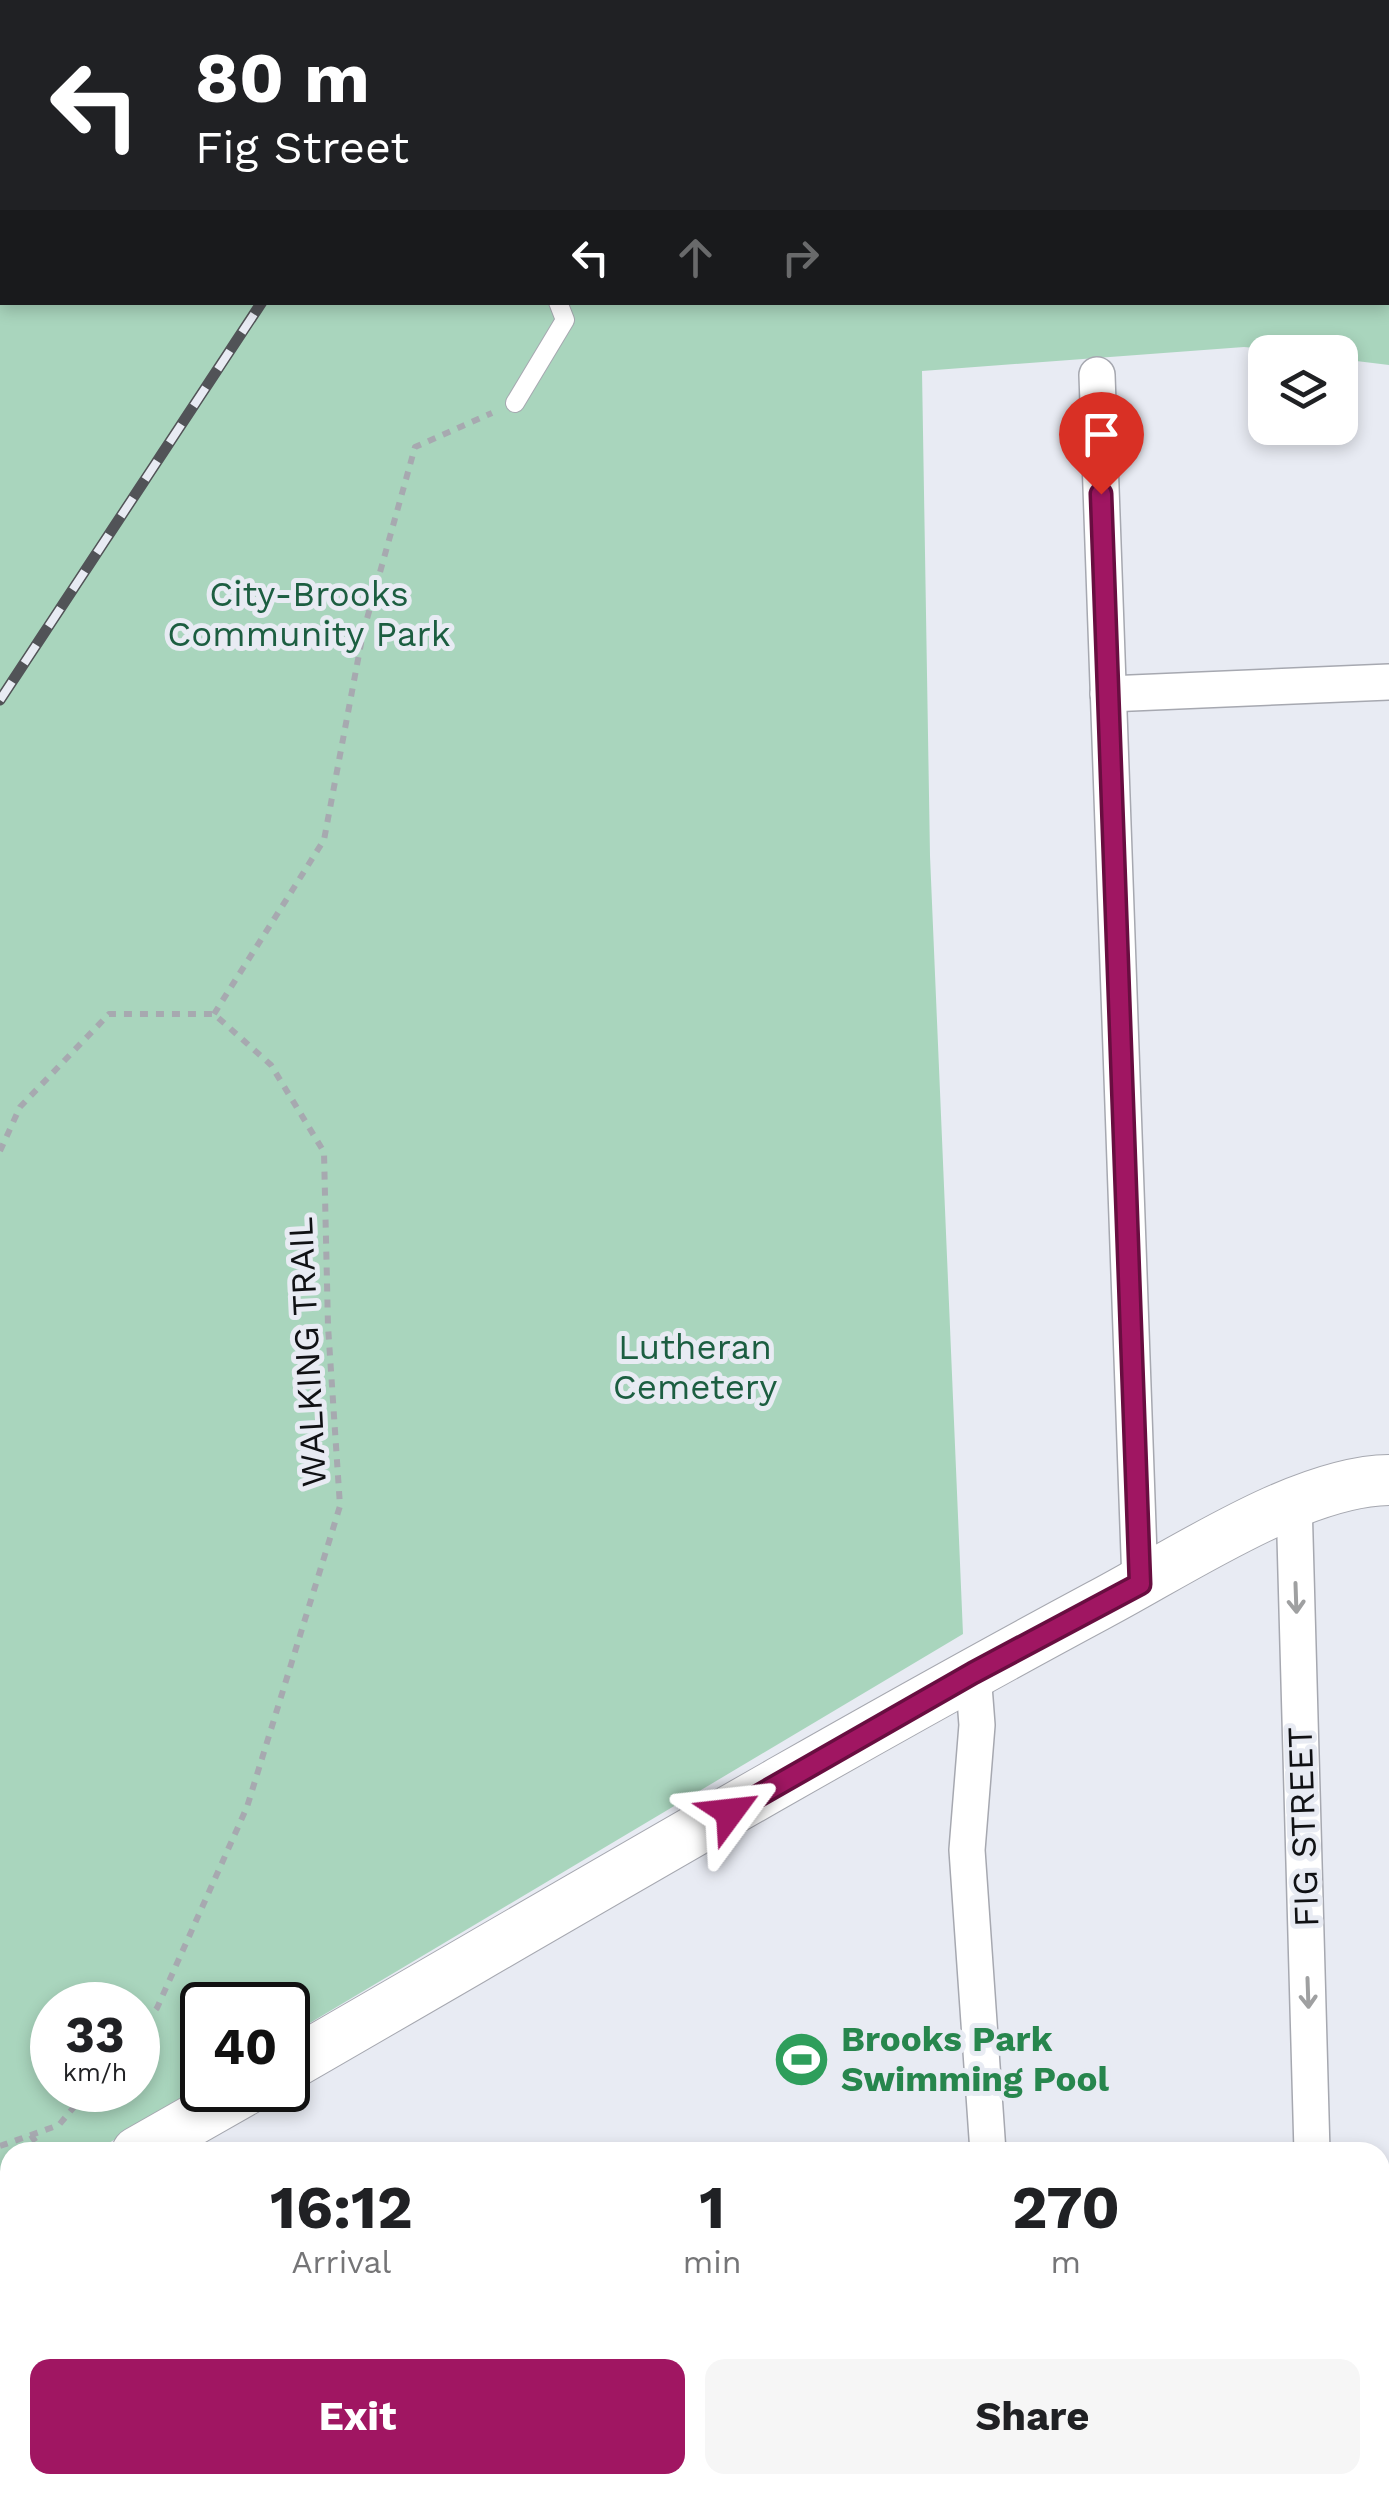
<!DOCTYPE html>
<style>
:root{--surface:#fff;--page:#f6f6f6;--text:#202124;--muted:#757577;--accent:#a01662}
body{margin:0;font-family:"Work Sans",sans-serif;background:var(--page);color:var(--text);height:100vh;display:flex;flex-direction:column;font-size:38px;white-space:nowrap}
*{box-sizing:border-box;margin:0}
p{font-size:32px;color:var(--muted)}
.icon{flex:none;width:55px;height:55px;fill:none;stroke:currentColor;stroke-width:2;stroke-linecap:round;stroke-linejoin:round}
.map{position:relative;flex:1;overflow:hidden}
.side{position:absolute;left:0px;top:2142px;width:1390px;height:352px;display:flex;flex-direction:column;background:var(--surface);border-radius:30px 30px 0 0;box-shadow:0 5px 15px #0003}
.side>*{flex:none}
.banner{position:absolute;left:0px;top:0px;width:1390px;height:305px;box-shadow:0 5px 15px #0003;background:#202124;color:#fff;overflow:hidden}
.tools{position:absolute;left:1248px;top:335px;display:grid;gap:20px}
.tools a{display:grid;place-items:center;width:110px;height:110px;border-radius:20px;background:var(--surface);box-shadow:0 5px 15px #0003;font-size:50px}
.speed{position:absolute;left:30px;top:1982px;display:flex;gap:20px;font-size:50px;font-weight:700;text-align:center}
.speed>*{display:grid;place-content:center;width:130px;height:130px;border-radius:50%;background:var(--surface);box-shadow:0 5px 15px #0003;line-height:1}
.speed small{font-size:25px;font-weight:400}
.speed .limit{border:5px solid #111;border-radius:15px;background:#fff;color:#111}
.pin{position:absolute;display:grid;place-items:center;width:85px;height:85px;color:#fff;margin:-102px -42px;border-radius:50% 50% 50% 0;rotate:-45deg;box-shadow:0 0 10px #0007}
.pin .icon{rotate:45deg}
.me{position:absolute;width:110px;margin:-55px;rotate:60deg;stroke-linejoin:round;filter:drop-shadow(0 0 8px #0008)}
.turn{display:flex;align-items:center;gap:35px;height:210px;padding:0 30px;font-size:45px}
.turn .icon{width:130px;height:130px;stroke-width:2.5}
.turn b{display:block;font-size:70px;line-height:85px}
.lanes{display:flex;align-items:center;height:95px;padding:0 30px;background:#0003;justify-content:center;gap:50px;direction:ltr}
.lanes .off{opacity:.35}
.eta{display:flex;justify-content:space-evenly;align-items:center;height:170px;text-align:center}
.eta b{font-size:60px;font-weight:700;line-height:70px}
.primary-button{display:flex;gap:20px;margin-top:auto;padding:20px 30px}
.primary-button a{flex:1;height:115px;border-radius:20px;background:var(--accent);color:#fff;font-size:40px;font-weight:700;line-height:115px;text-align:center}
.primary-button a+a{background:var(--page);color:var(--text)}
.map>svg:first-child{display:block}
.green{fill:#a9d5bd;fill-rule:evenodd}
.building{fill:#f7c1a8;stroke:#9c938f;stroke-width:2.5}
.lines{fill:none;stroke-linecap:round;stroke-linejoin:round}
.lane-casing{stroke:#a6a8b0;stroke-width:20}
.street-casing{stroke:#a6a8b0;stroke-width:38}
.secondary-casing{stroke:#a6a8b0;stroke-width:52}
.path{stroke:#a7a9b0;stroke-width:6;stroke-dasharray:8 8;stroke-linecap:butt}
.lane{stroke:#fff;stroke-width:18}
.street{stroke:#fff;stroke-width:35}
.secondary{stroke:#fff;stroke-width:50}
.rail-casing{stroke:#515357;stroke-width:11}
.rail{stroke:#e8ebf3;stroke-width:8;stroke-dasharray:22;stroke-linecap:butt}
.oneway{stroke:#9fa0a1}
.route-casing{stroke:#680e40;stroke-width:25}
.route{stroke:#a01662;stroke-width:18}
.labels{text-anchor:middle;stroke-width:10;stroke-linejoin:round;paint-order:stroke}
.park-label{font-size:35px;fill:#1c5e41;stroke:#e8ebf3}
.street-label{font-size:35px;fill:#101114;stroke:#e8ebf3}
.leisure-label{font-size:35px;font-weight:bold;fill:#27864d;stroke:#e8ebf3;text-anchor:start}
</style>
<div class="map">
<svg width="1389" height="2494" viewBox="0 0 1389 2494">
<rect width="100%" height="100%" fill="#e8ebf3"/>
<path class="green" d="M0,0H1389V365L1340,359V352H1296L1244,347L922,371L930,856L963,1634L288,2036V2005H202V2087L94,2152H10V2203L0,2209ZM2,2H1388V302H2ZM52,2005H138V2090H52Z"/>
<path class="building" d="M828,2485H973L974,2487L959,2494H832Z"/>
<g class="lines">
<defs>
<g id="lane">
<path d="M864,2L865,0"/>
<path d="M515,403L565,320L558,302"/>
<path d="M0,2430L10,2448"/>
<path d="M617,2485L622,2494"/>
<path d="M7,2494L21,2485"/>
<path d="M411,2494L413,2485"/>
</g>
<g id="street">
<path d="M1097,375L1140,1583"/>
<path d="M1108,694L1389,682"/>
<path d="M1294,1501L1312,2152"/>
<path d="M973,1673L977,1725L967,1850L988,2152"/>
<path d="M1007,2485V2494"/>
<path d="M1321,2485L1322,2494"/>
</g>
<g id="secondary">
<path d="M1159,0L1188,2"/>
<path d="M1333,0L1340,2"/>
<path d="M1239,2L1260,0"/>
<path d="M1388,21L1389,22"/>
<path d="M288,2066C557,1911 825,1752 1099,1605C1179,1563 1300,1481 1389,1480"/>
<path d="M137,2152L246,2090"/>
<path d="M0,2230L10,2225"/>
</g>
</defs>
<use href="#lane" class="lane-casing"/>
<use href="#street" class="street-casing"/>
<use href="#secondary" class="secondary-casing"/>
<g class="path">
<path d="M1047,0L1053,2"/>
<path d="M137,2L138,0"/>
<path d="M0,92L2,93"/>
<path d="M0,210L2,206"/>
<path d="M214,1014L324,840L363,633L415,447L492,413"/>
<path d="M0,1151L20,1107L109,1014H214L271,1065L324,1152L328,1326L340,1506L247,1807L157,2008L138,2031"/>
<path d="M31,2135L42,2152"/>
<path d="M0,2146L59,2125L88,2090"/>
</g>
<use href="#lane" class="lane"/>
<use href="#street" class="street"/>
<use href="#secondary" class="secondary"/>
<defs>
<g id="rail">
<path d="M460,2L461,0"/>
<path d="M0,700L262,302"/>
</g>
</defs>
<use href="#rail" class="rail-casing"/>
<use href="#rail" class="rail"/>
</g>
<defs><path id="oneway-shaft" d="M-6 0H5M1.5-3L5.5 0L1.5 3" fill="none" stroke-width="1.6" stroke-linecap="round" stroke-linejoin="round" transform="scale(2.5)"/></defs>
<g class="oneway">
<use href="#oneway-shaft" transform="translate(1296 1598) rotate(88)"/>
<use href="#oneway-shaft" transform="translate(1308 1993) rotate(88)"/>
</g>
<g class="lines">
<defs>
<path id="route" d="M730,1812L973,1673L1140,1584L1101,494"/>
</defs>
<use href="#route" class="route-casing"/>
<use href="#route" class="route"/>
</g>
<defs>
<symbol id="stadium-disc" viewBox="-11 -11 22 22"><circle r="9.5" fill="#2e9e5b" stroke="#e8ebf3"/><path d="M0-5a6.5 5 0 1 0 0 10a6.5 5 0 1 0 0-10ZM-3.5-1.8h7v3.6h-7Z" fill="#fff"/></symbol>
</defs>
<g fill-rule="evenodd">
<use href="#stadium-disc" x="770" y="2028" width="63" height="63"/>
</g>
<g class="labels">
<g class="park-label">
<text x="309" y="606">City-Brooks<tspan x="309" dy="40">Community Park</tspan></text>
<text x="695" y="1359">Lutheran<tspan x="695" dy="40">Cemetery</tspan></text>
</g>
<g class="street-label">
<text transform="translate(307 1352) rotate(-93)" y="12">WALKING TRAIL</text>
<text transform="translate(1303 1827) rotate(-92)" y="12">FIG STREET</text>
</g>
<g class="leisure-label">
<text x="841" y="2051">Brooks Park<tspan x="841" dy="40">Swimming Pool</tspan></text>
</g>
</g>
</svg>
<div class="tools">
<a><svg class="icon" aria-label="layers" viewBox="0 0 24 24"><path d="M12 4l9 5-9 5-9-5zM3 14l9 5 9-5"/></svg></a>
</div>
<div class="speed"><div>33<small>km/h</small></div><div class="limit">40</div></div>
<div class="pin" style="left:1101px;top:494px;background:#d93025"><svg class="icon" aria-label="arrive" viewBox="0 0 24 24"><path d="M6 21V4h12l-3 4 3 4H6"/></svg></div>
<svg class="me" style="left:730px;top:1812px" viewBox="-20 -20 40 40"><path d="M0-17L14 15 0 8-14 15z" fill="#a01662" stroke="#fff" stroke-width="4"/></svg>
<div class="banner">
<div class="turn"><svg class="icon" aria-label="left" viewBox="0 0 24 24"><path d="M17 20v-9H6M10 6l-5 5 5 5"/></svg><div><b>80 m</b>Fig Street</div></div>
<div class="lanes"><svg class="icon" aria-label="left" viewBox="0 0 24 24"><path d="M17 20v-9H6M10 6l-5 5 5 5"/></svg><svg class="icon off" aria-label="ahead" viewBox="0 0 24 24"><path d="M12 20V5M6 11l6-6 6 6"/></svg><svg class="icon off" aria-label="right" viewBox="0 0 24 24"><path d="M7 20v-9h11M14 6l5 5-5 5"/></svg></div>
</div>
<section class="side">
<div class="eta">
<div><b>16:12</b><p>Arrival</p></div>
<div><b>1</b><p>min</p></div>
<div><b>270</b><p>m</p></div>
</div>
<div class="primary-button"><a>Exit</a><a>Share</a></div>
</section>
</div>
